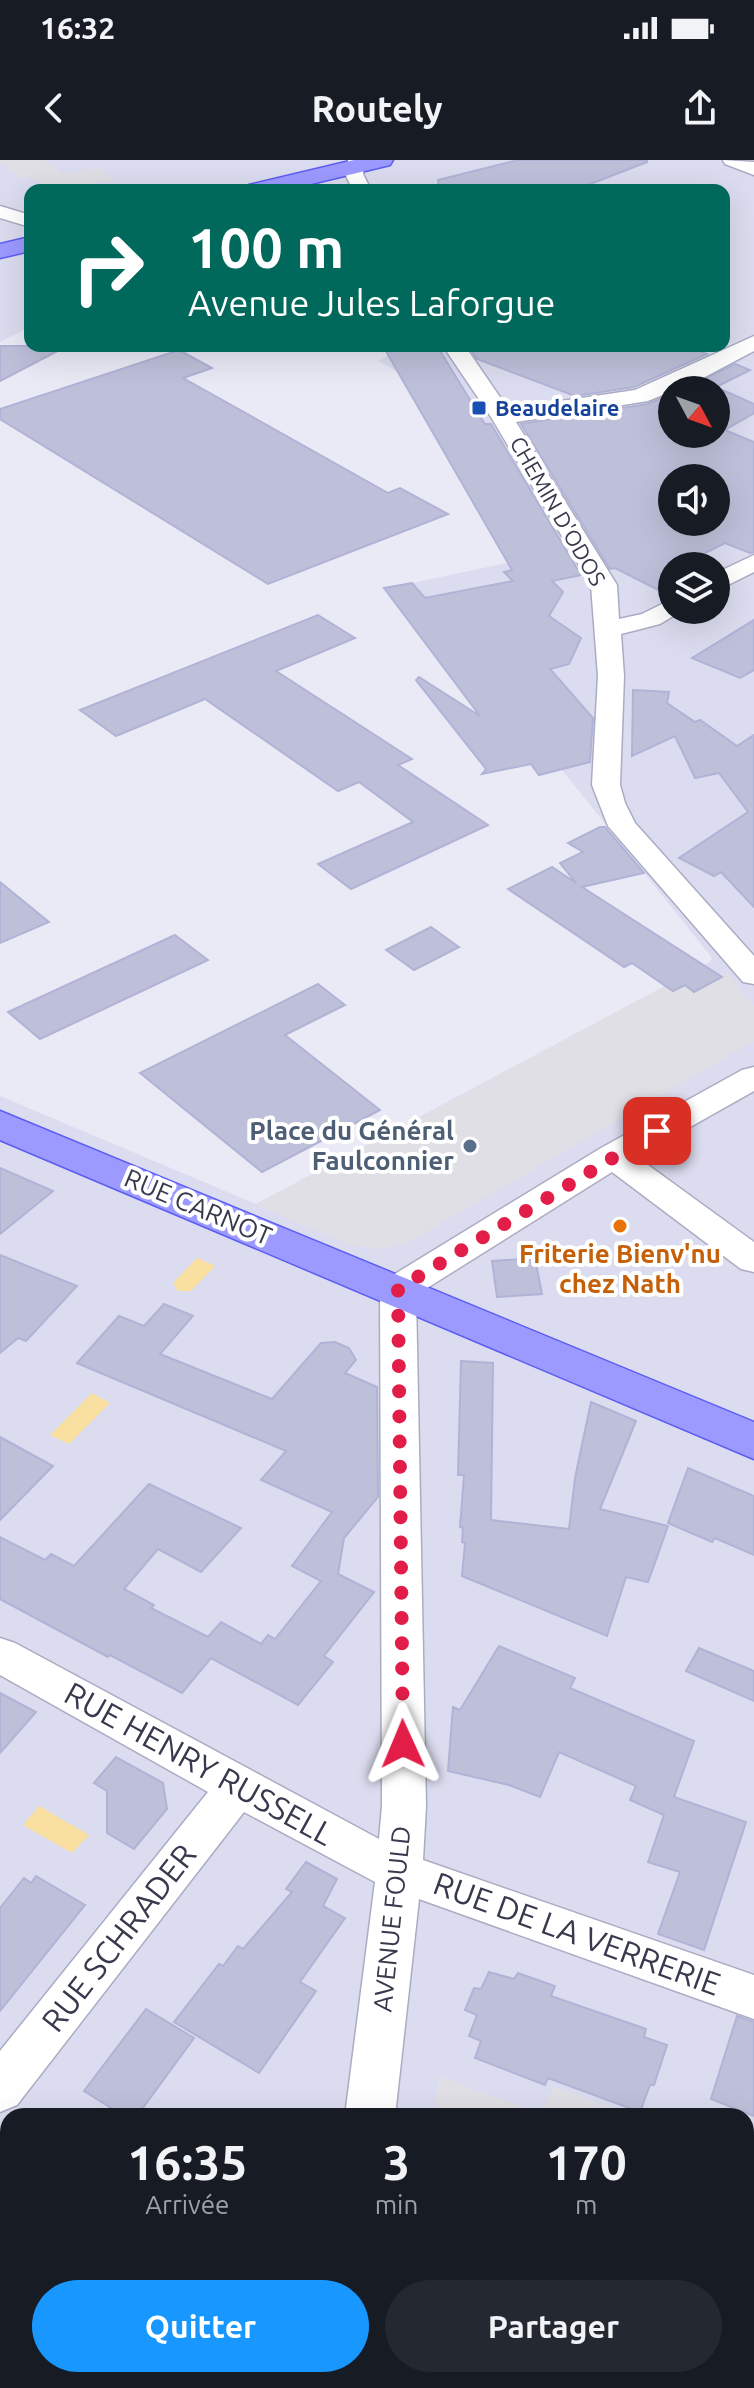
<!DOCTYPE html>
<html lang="fr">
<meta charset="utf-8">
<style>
:root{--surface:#171b24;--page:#242831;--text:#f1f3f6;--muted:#9ea1a6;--accent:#1898ff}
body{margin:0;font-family:Ubuntu,sans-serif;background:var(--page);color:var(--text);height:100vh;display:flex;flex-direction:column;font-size:30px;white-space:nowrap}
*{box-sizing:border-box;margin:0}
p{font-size:26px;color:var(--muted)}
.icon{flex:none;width:44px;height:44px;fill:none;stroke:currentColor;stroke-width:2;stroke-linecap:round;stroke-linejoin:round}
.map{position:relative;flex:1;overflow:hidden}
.drawer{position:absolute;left:0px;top:1948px;width:754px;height:280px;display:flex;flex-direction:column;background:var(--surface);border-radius:24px 24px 0 0;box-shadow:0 8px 32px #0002}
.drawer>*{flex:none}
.hud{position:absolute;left:24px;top:24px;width:706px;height:168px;border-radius:16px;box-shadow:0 8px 32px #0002;background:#00695c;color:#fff;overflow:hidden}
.needle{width:52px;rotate:131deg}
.tools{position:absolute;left:658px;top:216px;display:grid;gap:16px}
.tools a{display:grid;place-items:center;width:72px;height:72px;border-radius:50%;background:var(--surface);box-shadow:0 8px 32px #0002;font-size:40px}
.pin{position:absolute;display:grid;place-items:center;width:68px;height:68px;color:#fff;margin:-34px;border-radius:16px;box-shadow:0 4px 12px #0006}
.me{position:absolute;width:88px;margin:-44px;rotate:359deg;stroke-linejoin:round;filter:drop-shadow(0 0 6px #0008)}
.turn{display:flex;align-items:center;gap:28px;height:168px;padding:0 32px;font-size:36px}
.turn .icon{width:104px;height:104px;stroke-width:2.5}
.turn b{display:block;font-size:56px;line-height:68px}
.eta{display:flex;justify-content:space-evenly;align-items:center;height:136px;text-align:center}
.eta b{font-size:48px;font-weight:600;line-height:56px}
.action{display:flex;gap:16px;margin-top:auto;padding:16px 32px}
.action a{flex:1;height:92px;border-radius:48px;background:var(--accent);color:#fff;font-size:32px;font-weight:600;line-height:92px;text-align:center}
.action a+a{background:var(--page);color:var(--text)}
.status{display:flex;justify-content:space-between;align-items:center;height:56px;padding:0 40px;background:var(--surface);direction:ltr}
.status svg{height:22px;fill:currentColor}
header{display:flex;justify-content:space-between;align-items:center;height:104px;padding:0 32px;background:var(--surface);font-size:36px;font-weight:600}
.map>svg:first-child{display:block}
.residential{fill:#dbdcef;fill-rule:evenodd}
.parking{fill:#dfdfe5}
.water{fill:#f9dfa0}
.building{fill:#bec0da;stroke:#b0b3d5;stroke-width:2;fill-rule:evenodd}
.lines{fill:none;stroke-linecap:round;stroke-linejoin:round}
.minor-casing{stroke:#abacc3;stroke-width:3}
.major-casing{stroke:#5c5df2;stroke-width:3}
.minor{fill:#fff;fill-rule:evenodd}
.major{fill:#9c9aff;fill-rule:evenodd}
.route{stroke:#e11d48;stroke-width:14;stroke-dasharray:0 25.2}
.transit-dot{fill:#1a4fb4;stroke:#fff;stroke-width:3}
.service-dot{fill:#5c6f8a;stroke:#fff;stroke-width:3}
.food-dot{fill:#e8710a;stroke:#fff;stroke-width:3}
.labels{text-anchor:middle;stroke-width:8;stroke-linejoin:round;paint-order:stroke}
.far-transit-label{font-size:22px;font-weight:bold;fill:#164399;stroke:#fff;text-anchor:start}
.far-street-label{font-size:22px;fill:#37394c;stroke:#fff}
.service-label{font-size:26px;font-weight:bold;fill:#4e5e75;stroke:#fff;text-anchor:end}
.street-label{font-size:26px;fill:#37394c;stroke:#fff}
.food-label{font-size:26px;font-weight:bold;fill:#c56008;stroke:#fff}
.near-street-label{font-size:32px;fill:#37394c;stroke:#fff}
</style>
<div class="status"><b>16:32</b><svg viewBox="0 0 49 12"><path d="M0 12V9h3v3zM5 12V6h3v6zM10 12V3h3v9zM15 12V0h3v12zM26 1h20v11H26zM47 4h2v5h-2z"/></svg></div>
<header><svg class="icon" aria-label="back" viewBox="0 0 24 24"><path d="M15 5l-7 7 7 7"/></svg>Routely<svg class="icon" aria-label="share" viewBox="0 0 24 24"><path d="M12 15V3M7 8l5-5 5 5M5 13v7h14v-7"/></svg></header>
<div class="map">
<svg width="754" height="2228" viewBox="0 0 754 2228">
<rect width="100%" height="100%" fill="#eaeaf7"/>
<path class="residential" d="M0,0H754V2228H0V936L256,1044L710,802L712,798L615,676L412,423L564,391L451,206L396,211L378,201L405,186H724V30H30V167L0,182ZM672,230H716V274H672ZM672,318H716V362H672ZM672,406H716V450H672ZM8,1956H746V2220H8Z"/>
<g class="parking">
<path d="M0,0H46L64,14L99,7L115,20L48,29L33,17L22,19L0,3Z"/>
<path d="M728,814L754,846V881L409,1082L379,1089L350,1085L256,1045L665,826L673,831L685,825L695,832Z"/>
<path d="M439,1916L543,1955L552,1926L634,1956H460L435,1946Z"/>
</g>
<g class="water">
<path d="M197,1098L215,1106L191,1131H178L173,1123Z"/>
<path d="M92,1233L110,1243L69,1284L50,1275Z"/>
<path d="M39,1646L89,1675L72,1693L23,1665Z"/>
</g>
<g class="building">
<path d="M518,0H647V2L575,30H439L438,20Z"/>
<path d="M0,186H67L0,221Z"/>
<path d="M383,186H437L485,264H491L581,415L552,421L563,432L549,456L581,478L569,504L550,509L593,558L590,602L539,615L531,604L482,614L486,609L416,520L419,517L480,556L384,428L412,423L425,438L513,421L504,412L512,410Z"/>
<path d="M469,186H687L707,194L634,227L575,236L477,199Z"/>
<path d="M179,190L212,208L183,218L388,333L400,328L448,354L268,424L0,259V249Z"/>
<path d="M735,204L750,210L716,227L754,244V253L725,270L754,282V392L750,393L725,383L679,406H672L670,436L615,408L610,409L521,264L648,244L672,234V274H716V230H682ZM672,318H716V362H672Z"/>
<path d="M318,455L355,478L276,511L412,599L398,605L488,665L351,729L318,704L413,662L359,622L338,631L205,539L116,576L80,550Z"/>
<path d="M754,460V510L740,518L692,498Z"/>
<path d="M633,530L669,532L667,543L695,562L700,560L737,586L754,575V747L721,712L714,716L679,698L748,652L719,613L695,618L675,576L632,596Z"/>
<path d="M600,667H605L644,713L582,727L722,817L694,832L685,825L673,831L632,803L624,807L508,729L552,707L576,723L560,703L583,692L568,683Z"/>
<path d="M0,722L49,762L0,783Z"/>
<path d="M431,767L459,787L414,810L386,790Z"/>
<path d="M175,775L208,800L40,879L8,852Z"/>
<path d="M318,824L345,845L285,875L380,950L262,1012L140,913Z"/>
<path d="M0,1008L53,1031L0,1074Z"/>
<path d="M0,1095L77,1126L26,1181L18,1178L0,1193Z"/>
<path d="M535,1098L542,1134L497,1137L492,1101Z"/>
<path d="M164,1144L193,1156L160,1194L272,1239L321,1183L335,1182L349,1188L356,1200L345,1213L377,1227L378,1337L344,1378L338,1414L374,1432L324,1496L333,1502L298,1545L211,1498L182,1533L110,1495L108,1497L0,1439V1377L45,1400L51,1394L74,1406L149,1324L241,1368L201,1412L158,1389L124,1429L154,1445L151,1448L208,1477L221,1462L261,1484L268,1475L275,1479L321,1421L292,1406L332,1352L261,1320L286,1291L77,1203L119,1156L144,1166Z"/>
<path d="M461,1201L493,1203L491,1360L569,1369L575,1318L591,1242L636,1261L600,1349L668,1366L648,1422L626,1417L607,1476L462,1416L465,1383L462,1382L463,1368L460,1367L464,1315H458Z"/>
<path d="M0,1277L53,1306L0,1360Z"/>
<path d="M688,1308L754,1336V1395L715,1378L712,1382L668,1363Z"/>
<path d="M499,1486L575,1518L570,1528L694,1581L674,1637L746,1662L704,1790L658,1774L680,1712L648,1702L664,1655L630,1640L636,1626L559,1592L540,1637L509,1625L448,1611L453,1547L460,1550Z"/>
<path d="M699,1488L754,1511V1541L686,1511Z"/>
<path d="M0,1533L36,1552L0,1593Z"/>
<path d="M116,1597L163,1623L167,1649L134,1689L107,1673V1631L94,1623Z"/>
<path d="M306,1702L337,1719L323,1746L345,1758L300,1822L316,1831L259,1913L174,1862L219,1804L223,1806L238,1786L243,1789L292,1732L286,1729Z"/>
<path d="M36,1716L85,1745L0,1851V1748L24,1718L31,1723Z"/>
<path d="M489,1812L514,1819L518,1813L555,1826L551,1836L646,1869L644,1877L667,1885L654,1925H650L640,1952L548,1918L545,1925L475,1898L481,1881L469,1876L477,1855L465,1850L474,1828L481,1829Z"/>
<path d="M146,1849L194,1878L137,1956H124L84,1931Z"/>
<path d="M737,1856L754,1862V1956L711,1939Z"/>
</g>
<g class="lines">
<defs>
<g id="minor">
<path d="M348,0H366L363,14L371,30H353L345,14Z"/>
<path d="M723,0L754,2V15L725,4Z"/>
<path d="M0,46L30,55V67L0,58Z"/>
<path d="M754,176V191L701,219L648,241L516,262L617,425L619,459L642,454L672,439V450H683L660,464L621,474L624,516L620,625L625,643L635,663L754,796V824L743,822L608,666L592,625L598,516L591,425L491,257L443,186H465L508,249L635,230Z"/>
<path d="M754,395V412L716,431V413Z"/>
<path d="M754,907V931L637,997L754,1082V1112L741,1109L612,1012L416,1135L426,1646L423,1700L754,1815V1859L419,1739L395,1956H345L375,1722L244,1652L17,1945L0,1952V1891L208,1632L0,1515V1478L15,1483L379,1679L382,1646L380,1129L385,1120L601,988L742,910Z"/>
<path d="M312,2220H366L365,2228H311Z"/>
</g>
<g id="major">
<path d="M354,0H393L390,5L286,30H245L249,25Z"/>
<path d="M30,77V91L0,98V84Z"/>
<path d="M0,951L754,1262V1299L0,980Z"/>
</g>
</defs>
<use href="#minor" class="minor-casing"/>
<use href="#major" class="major-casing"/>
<use href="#minor" class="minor"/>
<use href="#major" class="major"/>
</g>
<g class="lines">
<path class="route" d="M403,1584L398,1129L657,971"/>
</g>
<rect class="transit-dot" x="471" y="240" width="16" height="16" rx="4"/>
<circle class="service-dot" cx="470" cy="986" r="8"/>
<circle class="food-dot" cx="620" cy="1066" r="8"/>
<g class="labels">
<g class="far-transit-label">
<text x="495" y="256">Beaudelaire</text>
</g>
<g class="far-street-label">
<text transform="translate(558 351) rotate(60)" y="8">CHEMIN D'ODOS</text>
</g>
<g class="service-label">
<text x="454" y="980">Place du Général<tspan x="454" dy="30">Faulconnier</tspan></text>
</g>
<g class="street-label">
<text transform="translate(198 1047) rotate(23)" y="9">RUE CARNOT</text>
<text transform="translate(392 1759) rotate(-84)" y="9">AVENUE FOULD</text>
</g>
<g class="food-label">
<text x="620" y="1103">Friterie Bienv'nu<tspan x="620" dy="30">chez Nath</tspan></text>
</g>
<g class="near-street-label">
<text transform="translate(199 1604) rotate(29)" y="11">RUE HENRY RUSSELL</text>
<text transform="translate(577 1774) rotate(20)" y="11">RUE DE LA VERRERIE</text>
<text transform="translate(119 1778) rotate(-52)" y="11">RUE SCHRADER</text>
</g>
</g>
</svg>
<div class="tools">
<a><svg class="needle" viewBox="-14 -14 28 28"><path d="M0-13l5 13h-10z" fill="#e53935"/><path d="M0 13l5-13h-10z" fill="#9ea1a6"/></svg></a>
<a><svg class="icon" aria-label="sound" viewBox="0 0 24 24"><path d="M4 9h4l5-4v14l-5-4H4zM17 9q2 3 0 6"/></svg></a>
<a><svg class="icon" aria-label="layers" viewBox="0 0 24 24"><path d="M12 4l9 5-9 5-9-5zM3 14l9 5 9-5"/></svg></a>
</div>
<div class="pin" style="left:657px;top:971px;background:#d93025"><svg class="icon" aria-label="arrive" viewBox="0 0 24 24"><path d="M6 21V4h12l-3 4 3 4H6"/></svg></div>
<svg class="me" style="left:403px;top:1584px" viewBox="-20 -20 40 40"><path d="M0-17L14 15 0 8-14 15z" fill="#e11d48" stroke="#fff" stroke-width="4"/></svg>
<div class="hud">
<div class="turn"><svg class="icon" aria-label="right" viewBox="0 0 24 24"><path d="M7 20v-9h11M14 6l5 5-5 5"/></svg><div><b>100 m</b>Avenue Jules Laforgue</div></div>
</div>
<section class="drawer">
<div class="eta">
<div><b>16:35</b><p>Arrivée</p></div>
<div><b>3</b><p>min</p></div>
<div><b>170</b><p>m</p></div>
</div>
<div class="action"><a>Quitter</a><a>Partager</a></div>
</section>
</div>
